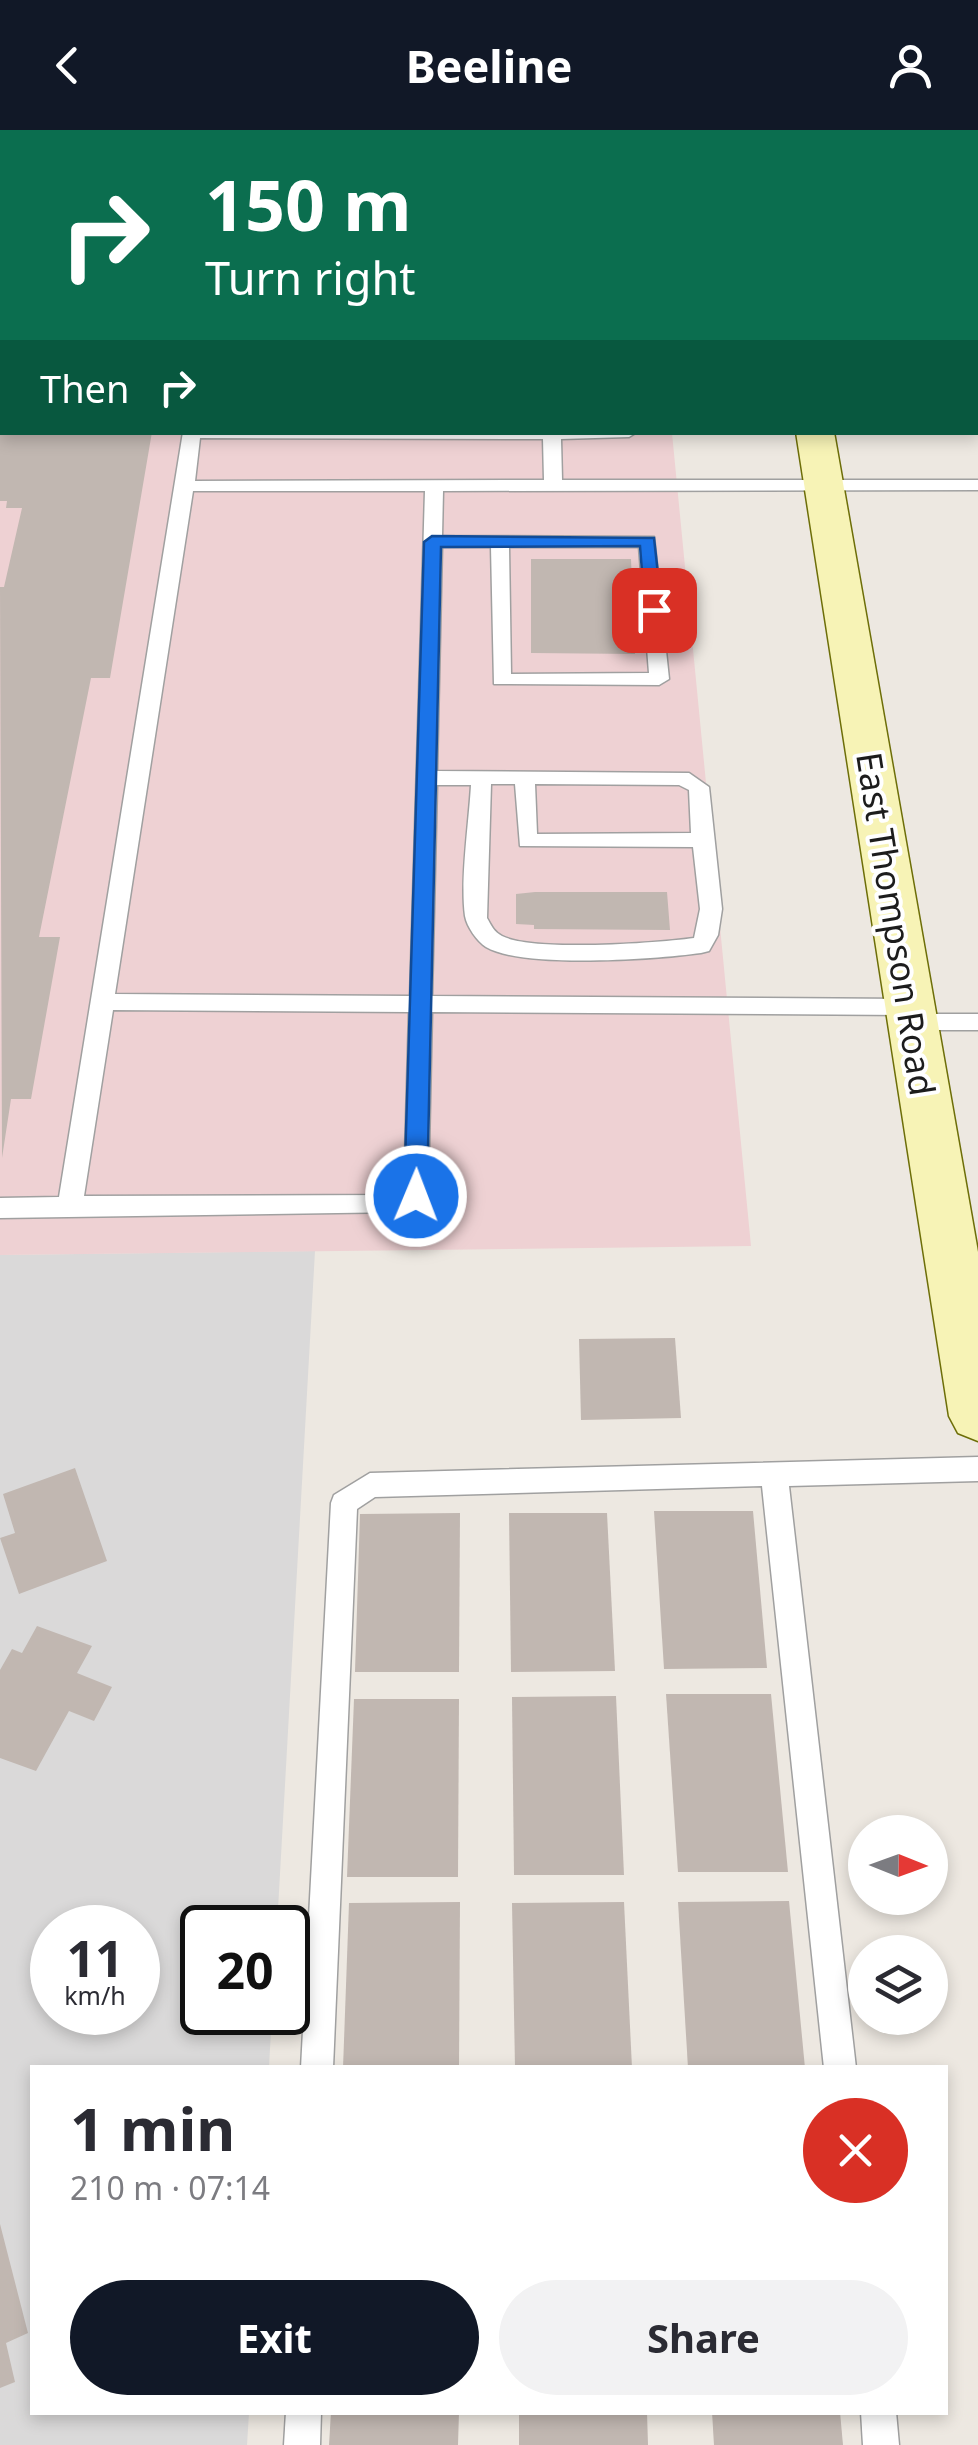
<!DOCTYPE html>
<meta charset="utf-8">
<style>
:root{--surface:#fff;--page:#f2f2f3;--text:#2b2b33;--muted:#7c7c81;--accent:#111827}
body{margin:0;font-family:"Noto Sans",sans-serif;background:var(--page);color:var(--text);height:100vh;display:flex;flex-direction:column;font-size:38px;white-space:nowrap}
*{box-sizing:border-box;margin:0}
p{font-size:32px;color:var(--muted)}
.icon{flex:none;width:55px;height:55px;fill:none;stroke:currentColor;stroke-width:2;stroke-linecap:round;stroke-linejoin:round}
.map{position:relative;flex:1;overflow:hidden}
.drawer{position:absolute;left:30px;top:1935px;width:918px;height:350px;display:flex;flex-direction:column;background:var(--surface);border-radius:0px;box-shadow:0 5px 15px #0003}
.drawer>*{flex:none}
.guide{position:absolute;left:0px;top:0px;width:980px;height:305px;box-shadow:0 5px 15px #0003;background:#0b6e4f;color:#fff;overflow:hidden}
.needle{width:65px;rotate:91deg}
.buttons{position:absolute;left:848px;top:1685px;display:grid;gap:20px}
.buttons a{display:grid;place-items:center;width:100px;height:100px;border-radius:50%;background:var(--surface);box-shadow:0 5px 15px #0003;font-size:50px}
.speed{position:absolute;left:30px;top:1775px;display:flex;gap:20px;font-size:50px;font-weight:700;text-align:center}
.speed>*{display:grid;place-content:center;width:130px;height:130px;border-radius:50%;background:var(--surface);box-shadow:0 5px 15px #0003;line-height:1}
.speed small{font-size:25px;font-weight:400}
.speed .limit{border:5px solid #111;border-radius:15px;background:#fff;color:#111}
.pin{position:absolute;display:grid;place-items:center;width:85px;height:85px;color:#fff;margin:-42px;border-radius:20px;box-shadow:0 5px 15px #0006}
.me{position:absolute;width:110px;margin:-55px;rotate:1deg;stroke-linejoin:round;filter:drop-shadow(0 0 8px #0008)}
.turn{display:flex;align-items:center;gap:35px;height:210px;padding:0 40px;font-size:45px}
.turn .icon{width:130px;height:130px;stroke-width:2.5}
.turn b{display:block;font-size:70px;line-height:85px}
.then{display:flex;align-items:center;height:95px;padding:0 40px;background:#0003;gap:20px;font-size:38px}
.round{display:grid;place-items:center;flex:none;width:105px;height:105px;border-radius:52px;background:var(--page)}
.overview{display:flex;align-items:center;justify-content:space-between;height:170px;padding:0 40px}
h1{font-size:60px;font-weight:700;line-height:75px}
.button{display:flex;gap:20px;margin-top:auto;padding:20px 40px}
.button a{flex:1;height:115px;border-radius:60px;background:var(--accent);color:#fff;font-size:40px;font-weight:700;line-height:115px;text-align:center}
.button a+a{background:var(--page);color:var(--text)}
header{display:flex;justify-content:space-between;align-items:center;height:130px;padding:0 40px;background:var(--accent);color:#fff;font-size:45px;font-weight:700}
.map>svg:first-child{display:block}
.residential{fill:#dad9d9;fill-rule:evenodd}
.commercial{fill:#eed1d3}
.building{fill:#c1b7b1}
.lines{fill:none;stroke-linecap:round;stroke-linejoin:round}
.lane-casing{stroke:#a0a0a0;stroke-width:3}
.secondary-casing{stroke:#6d6e08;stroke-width:3}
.lane{fill:#fff;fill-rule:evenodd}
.secondary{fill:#f7f3b6;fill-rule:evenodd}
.route{fill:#1a73e8;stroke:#114b97;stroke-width:2.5}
.labels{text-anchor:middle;stroke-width:8;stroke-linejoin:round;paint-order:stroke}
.street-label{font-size:35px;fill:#1c1c1c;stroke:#fff}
</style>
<header><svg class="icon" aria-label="back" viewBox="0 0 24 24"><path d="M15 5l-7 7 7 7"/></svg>Beeline<svg class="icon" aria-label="person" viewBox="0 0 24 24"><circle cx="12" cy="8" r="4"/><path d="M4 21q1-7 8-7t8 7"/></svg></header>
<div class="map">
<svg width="978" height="2315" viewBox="0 0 978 2315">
<rect width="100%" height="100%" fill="#ede8e1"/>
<path class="residential" d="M315,1121L277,1797L202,1798V1882L272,1883L269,1937L32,1938V2282L249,2283L247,2315H0V1125ZM52,1798H138V1882H52Z"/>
<path class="commercial" d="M0,0H642L2,2V302L672,303L751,1116L0,1125Z"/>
<g class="building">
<path d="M0,302H152L110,548H91L39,807H60L31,969H11L2,1028L0,457H4L22,378H6L7,371H0Z"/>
<path d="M531,429H631L635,524L531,523Z"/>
<path d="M535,762H667L670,800L534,799V795L516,794V764Z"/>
<path d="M675,1208L681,1288L581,1290L579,1209Z"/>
<path d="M75,1338L107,1431L19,1464L0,1408L15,1403L3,1364Z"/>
<path d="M654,1381H753L767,1538L664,1539Z"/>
<path d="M460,1383L459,1542H355L360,1384Z"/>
<path d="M509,1383H607L615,1541L511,1542Z"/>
<path d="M37,1496L92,1516L77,1543L112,1557L94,1591L69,1581L36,1641L0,1628V1540L12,1519L22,1523Z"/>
<path d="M666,1564H771L788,1742H678Z"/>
<path d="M616,1566L624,1745H514L512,1567Z"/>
<path d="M354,1569H459L458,1747H347Z"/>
<path d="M789,1771L805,1938H688L678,1772Z"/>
<path d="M460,1772L459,1938H343L349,1773Z"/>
<path d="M624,1772L632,1938H515L512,1773Z"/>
<path d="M0,2094L28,2203L6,2213L15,2252L0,2258Z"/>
<path d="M331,2282H459L458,2315H329Z"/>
<path d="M519,2282H647L648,2315H519Z"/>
<path d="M712,2282H840L843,2315H714Z"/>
</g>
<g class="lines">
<defs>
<g id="lane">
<path d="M80,0H209L210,2H81Z"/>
<path d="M183,302H637L629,307L561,309L562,350H978V360L443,361L442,406L654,407L669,549L659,555L494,554L491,417H442L437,641L689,643L709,657L722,779L718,805L709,821L701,823C657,829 523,839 486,817C477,811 467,797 465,786C460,750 469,692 471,655H437L432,866L908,869L919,877L914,884H978V900H911L900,892L906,885L432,882L428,1065L425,1072L404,1082L0,1088V1068L59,1067ZM200,308L543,309L544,350L195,351ZM193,361H425L410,866L115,864ZM509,417H639L649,543L511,544ZM491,654H515L520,716L693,717L700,779L694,808C657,813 533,822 502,806C494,802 491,795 487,788ZM535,654L679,655L689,660L691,703L537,704ZM113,880L409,882L404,1060L392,1065L84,1066Z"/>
<path d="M978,1327V1351L789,1356L856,1938H824L762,1356L375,1367L357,1379L333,1938H301L331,1373L334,1365L370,1343Z"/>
<path d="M286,2282H321L320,2315H284Z"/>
<path d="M861,2282H896L899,2315H863Z"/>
</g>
<g id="secondary">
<path d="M748,0H780L781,2H749Z"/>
<path d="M796,302H834L978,1122V1311L958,1303L949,1286Z"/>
</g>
</defs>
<use href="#lane" class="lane-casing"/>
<use href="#secondary" class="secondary-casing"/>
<use href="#lane" class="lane"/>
<use href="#secondary" class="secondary"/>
</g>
<path class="route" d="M432,406L654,408L662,480L654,486L645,480L640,416L441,417L427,1066L416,1074L404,1066L424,412Z"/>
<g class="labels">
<g class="street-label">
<text transform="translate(895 794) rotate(81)" y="12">East Thompson Road</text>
</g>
</g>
</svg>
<div class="buttons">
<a><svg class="needle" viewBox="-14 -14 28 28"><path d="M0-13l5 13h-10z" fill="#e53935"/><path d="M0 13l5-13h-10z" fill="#7c7c81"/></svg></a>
<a><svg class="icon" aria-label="layers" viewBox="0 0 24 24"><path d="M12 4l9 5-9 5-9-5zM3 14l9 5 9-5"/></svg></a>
</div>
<div class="speed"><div>11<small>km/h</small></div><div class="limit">20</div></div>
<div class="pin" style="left:654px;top:480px;background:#d93025"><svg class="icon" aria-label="arrive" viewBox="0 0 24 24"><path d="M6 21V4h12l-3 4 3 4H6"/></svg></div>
<svg class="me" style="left:416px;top:1066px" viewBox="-20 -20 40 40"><circle r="17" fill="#1a73e8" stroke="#fff" stroke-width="3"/><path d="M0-11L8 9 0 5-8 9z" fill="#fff"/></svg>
<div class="guide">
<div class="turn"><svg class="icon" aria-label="right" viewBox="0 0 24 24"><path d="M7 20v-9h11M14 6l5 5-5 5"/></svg><div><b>150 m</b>Turn right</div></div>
<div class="then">Then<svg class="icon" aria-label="right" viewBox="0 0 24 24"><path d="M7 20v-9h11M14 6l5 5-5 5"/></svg></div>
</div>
<section class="drawer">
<div class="overview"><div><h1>1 min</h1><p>210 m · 07:14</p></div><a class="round" style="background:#d93025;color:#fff"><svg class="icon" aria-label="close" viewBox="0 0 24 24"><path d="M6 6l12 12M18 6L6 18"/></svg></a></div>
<div class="button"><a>Exit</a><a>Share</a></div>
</section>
</div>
